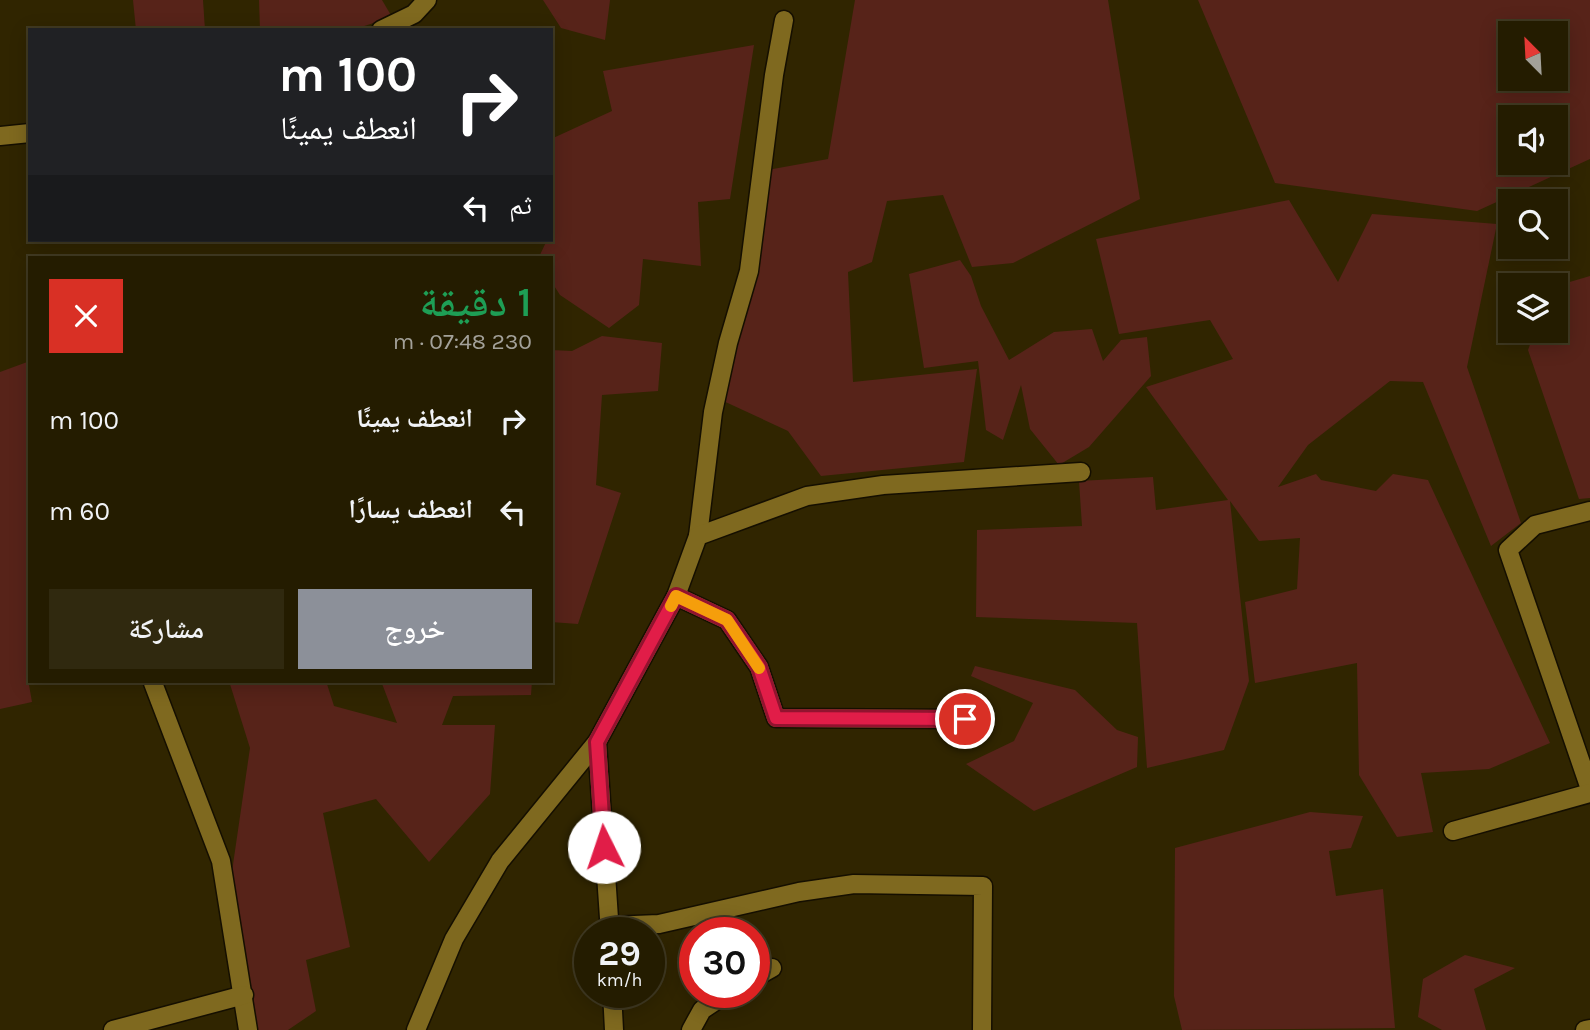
<!DOCTYPE html>
<html lang="ar">
<meta charset="utf-8">
<style>
:root{--surface:#241c00;--page:#30290f;--text:#f1f3f6;--muted:#a3a199;--line:#413a22;--accent:#8c9099}
body{margin:0;font-family:Karla,"Noto Naskh Arabic",sans-serif;background:var(--page);color:var(--text);direction:rtl;height:100vh;display:flex;flex-direction:column;font-size:26px;white-space:nowrap}
*{box-sizing:border-box;margin:0}
p{font-size:23px;color:var(--muted)}
.icon{flex:none;width:38px;height:38px;fill:none;stroke:currentColor;stroke-width:2;stroke-linecap:round;stroke-linejoin:round}
.map{position:relative;flex:1;overflow:hidden;direction:ltr}
.side{position:absolute;left:28px;top:256px;width:525px;height:427px;display:flex;flex-direction:column;background:var(--surface);border-radius:0px;box-shadow:0 4px 18px #0003,0 0 0 2px var(--line);direction:rtl}
.side>*{flex:none}
.banner{position:absolute;left:28px;top:28px;width:525px;height:214px;border-radius:0px;box-shadow:0 4px 18px #0003,0 0 0 2px var(--line);direction:rtl;background:#202124;color:#fff;overflow:hidden}
.needle{width:46px;rotate:336deg}
.fabs{position:absolute;left:1498px;top:21px;display:grid;gap:14px}
.fabs a{display:grid;place-items:center;width:70px;height:70px;border-radius:0px;background:var(--surface);box-shadow:0 4px 18px #0003,0 0 0 2px var(--line);font-size:35px}
.speed{position:absolute;left:574px;top:917px;display:flex;gap:14px;font-size:35px;font-weight:700;text-align:center}
.speed>*{display:grid;place-content:center;width:91px;height:91px;border-radius:50%;background:var(--surface);box-shadow:0 4px 18px #0003,0 0 0 2px var(--line);line-height:1}
.speed small{font-size:18px;font-weight:400}
.speed .limit{border:10px solid #d22;background:#fff;color:#111}
.pin{position:absolute;display:grid;place-items:center;width:60px;height:60px;color:#fff;margin:-30px;border:4px solid #fff;border-radius:50%;box-shadow:0 2px 7px #0007}
.me{position:absolute;width:77px;margin:-38px;rotate:356deg;stroke-linejoin:round;filter:drop-shadow(0 0 5px #0008)}
.turn{display:flex;align-items:center;gap:24px;height:147px;padding:0 21px;font-size:32px}
.turn .icon{width:91px;height:91px;stroke-width:2.5}
.turn b{display:block;font-size:49px;line-height:60px}
.then{display:flex;align-items:center;height:66px;padding:0 21px;background:#0003;gap:14px;font-size:26px}
.round{display:grid;place-items:center;flex:none;width:74px;height:74px;border-radius:0px;background:var(--page)}
.head{display:flex;align-items:center;justify-content:space-between;height:119px;padding:0 21px}
h1{font-size:42px;font-weight:600;line-height:52px;color:#1e9e55}
.primary-button{display:flex;gap:14px;margin-top:auto;padding:14px 21px}
.primary-button a{flex:1;height:80px;border-radius:0px;background:var(--accent);color:#fff;font-size:28px;font-weight:600;line-height:80px;text-align:center}
.primary-button a+a{background:var(--page);color:var(--text)}
ul{padding:0;list-style:none}
li{display:flex;align-items:center;gap:21px;height:91px;padding:0 21px}
li div{flex:1}
li b{display:block;font-size:26px}
li em{font-style:normal}
.map>svg:first-child{display:block}
.green{fill:#572319;fill-rule:evenodd}
.lines{fill:none;stroke-linecap:round;stroke-linejoin:round}
.minor-casing{stroke:#150f00;stroke-width:21}
.minor{stroke:#7f691f;stroke-width:18}
.route-casing{stroke:#92132f;stroke-width:18}
.route{stroke:#e11d48;stroke-width:12}
.slow{stroke:#f59e0b;stroke-width:12}
</style>
<div class="map">
<svg width="1590" height="1030" viewBox="0 0 1590 1030">
<rect width="100%" height="100%" fill="#302500"/>
<g class="green">
<path d="M133,0H203L205,30H136Z"/>
<path d="M259,0H382L392,17L352,30H260Z"/>
<path d="M543,0H610L605,40L561,28Z"/>
<path d="M855,0H1108L1140,199L1013,263L972,267L943,195L887,201L872,262L848,272L853,382L977,369L964,462L821,476L788,431L719,399L762,171L828,159Z"/>
<path d="M1198,0H1590V159L1477,211L1275,183ZM1510,33H1556V79H1510ZM1510,117H1556V163H1510Z"/>
<path d="M754,45L730,199L698,202L701,266L643,259L639,305L609,328L560,295L551,281V257H539L547,240H551V139L612,111L603,71Z"/>
<path d="M1289,200L1338,282L1372,214L1497,224L1467,367L1521,523L1491,546L1423,382L1390,381L1308,445L1278,487L1316,474L1321,480L1376,491L1393,474L1428,480L1550,743L1489,769L1421,773L1433,832L1397,837L1359,775L1357,663L1255,683L1245,602L1297,589L1300,538L1259,541L1230,501L1249,681L1224,750L1147,768L1137,623L976,617L977,530L1082,526L1079,481L1153,477L1156,510L1228,500L1146,387L1233,359L1210,320L1119,334L1096,239Z"/>
<path d="M960,260L971,276L981,306L1009,360L1054,332L1092,329L1103,361L1121,340L1147,337L1151,376L1089,447L1059,465L1030,429L1021,385L1003,440L986,430L978,361L924,368L909,274Z"/>
<path d="M1590,276V498L1579,499L1528,350L1535,331H1556V286Z"/>
<path d="M602,336L662,343L658,391L602,395L596,485L621,493L578,624L551,622V350L572,351Z"/>
<path d="M30,361V667L26,668L32,702L0,709V372Z"/>
<path d="M975,666L1075,690L1117,730L1138,737L1137,767L1034,811L966,764L1014,741L1033,703L971,676Z"/>
<path d="M229,681H326L334,706L397,723L381,681H532L531,695L453,696L442,725H495L490,794L429,862L376,799L323,813L350,947L306,960L316,1011L288,1030H257L229,892L250,748Z"/>
<path d="M1310,812L1363,816L1351,848L1329,851L1336,896L1383,889L1395,1028L1182,1030L1174,996L1175,848Z"/>
<path d="M1465,955L1515,968L1474,989L1486,1030H1442L1418,1017L1423,979Z"/>
</g>
<g class="lines">
<defs>
<g id="minor">
<path d="M381,30L414,14L427,0"/>
<path d="M0,136L30,133"/>
<path d="M1590,511L1535,525L1508,550L1590,789"/>
<path d="M698,536L713,412L728,343L749,271L774,75L784,20"/>
<path d="M676,596L727,620L759,667L776,718L965,719"/>
<path d="M153,683L221,861L248,1030"/>
<path d="M597,742L610,933"/>
<path d="M1453,831L1590,793"/>
<path d="M610,926L659,924L799,892L854,884L983,886L982,1030"/>
<path d="M754,978L772,968"/>
<path d="M612,992L614,1030"/>
<path d="M113,1030L244,995"/>
<path d="M416,1030L454,939L500,861L597,742L676,596L698,536L807,496L883,485L1081,472"/>
<path d="M691,1030L702,1010L729,992"/>
<path d="M1585,1030L1590,1029"/>
</g>
</defs>
<use href="#minor" class="minor-casing"/>
<use href="#minor" class="minor"/>
</g>
<g class="lines">
<defs>
<path id="route" d="M604,847L597,742L676,596L727,620L759,667L776,718L965,719"/>
</defs>
<use href="#route" class="route-casing"/>
<use href="#route" class="route"/>
<path class="slow" d="M671,606L676,596L727,620L759,668"/>
</g>
</svg>
<div class="fabs">
<a><svg class="needle" viewBox="-14 -14 28 28"><path d="M0-13l5 13h-10z" fill="#e53935"/><path d="M0 13l5-13h-10z" fill="#a3a199"/></svg></a>
<a><svg class="icon" aria-label="sound" viewBox="0 0 24 24"><path d="M4 9h4l5-4v14l-5-4H4zM17 9q2 3 0 6"/></svg></a>
<a><svg class="icon" aria-label="search" viewBox="0 0 24 24"><circle cx="10" cy="10" r="6"/><path d="M15 15l6 6"/></svg></a>
<a><svg class="icon" aria-label="layers" viewBox="0 0 24 24"><path d="M12 4l9 5-9 5-9-5zM3 14l9 5 9-5"/></svg></a>
</div>
<div class="speed"><div>29<small>km/h</small></div><div class="limit">30</div></div>
<div class="pin" style="left:965px;top:719px;background:#d93025"><svg class="icon" aria-label="arrive" viewBox="0 0 24 24"><path d="M6 21V4h12l-3 4 3 4H6"/></svg></div>
<svg class="me" style="left:604px;top:847px" viewBox="-20 -20 40 40"><circle r="19" fill="#fff"/><path d="M0-13L10 11 0 6-10 11z" fill="#e11d48"/></svg>
<div class="banner">
<div class="turn"><svg class="icon" aria-label="right" viewBox="0 0 24 24"><path d="M7 20v-9h11M14 6l5 5-5 5"/></svg><div><b>100 m</b>انعطف يمينًا</div></div>
<div class="then">ثم<svg class="icon" aria-label="left" viewBox="0 0 24 24"><path d="M17 20v-9H6M10 6l-5 5 5 5"/></svg></div>
</div>
<section class="side">
<div class="head"><div><h1>1 دقيقة</h1><p>230 m · 07:48</p></div><a class="round" style="background:#d93025;color:#fff"><svg class="icon" aria-label="close" viewBox="0 0 24 24"><path d="M6 6l12 12M18 6L6 18"/></svg></a></div>
<ul>
<li><svg class="icon" aria-label="right" viewBox="0 0 24 24"><path d="M7 20v-9h11M14 6l5 5-5 5"/></svg><div><b>انعطف يمينًا</b></div><em>100 m</em></li>
<li><svg class="icon" aria-label="left" viewBox="0 0 24 24"><path d="M17 20v-9H6M10 6l-5 5 5 5"/></svg><div><b>انعطف يسارًا</b></div><em>60 m</em></li>
</ul>
<div class="primary-button"><a>خروج</a><a>مشاركة</a></div>
</section>
</div>
